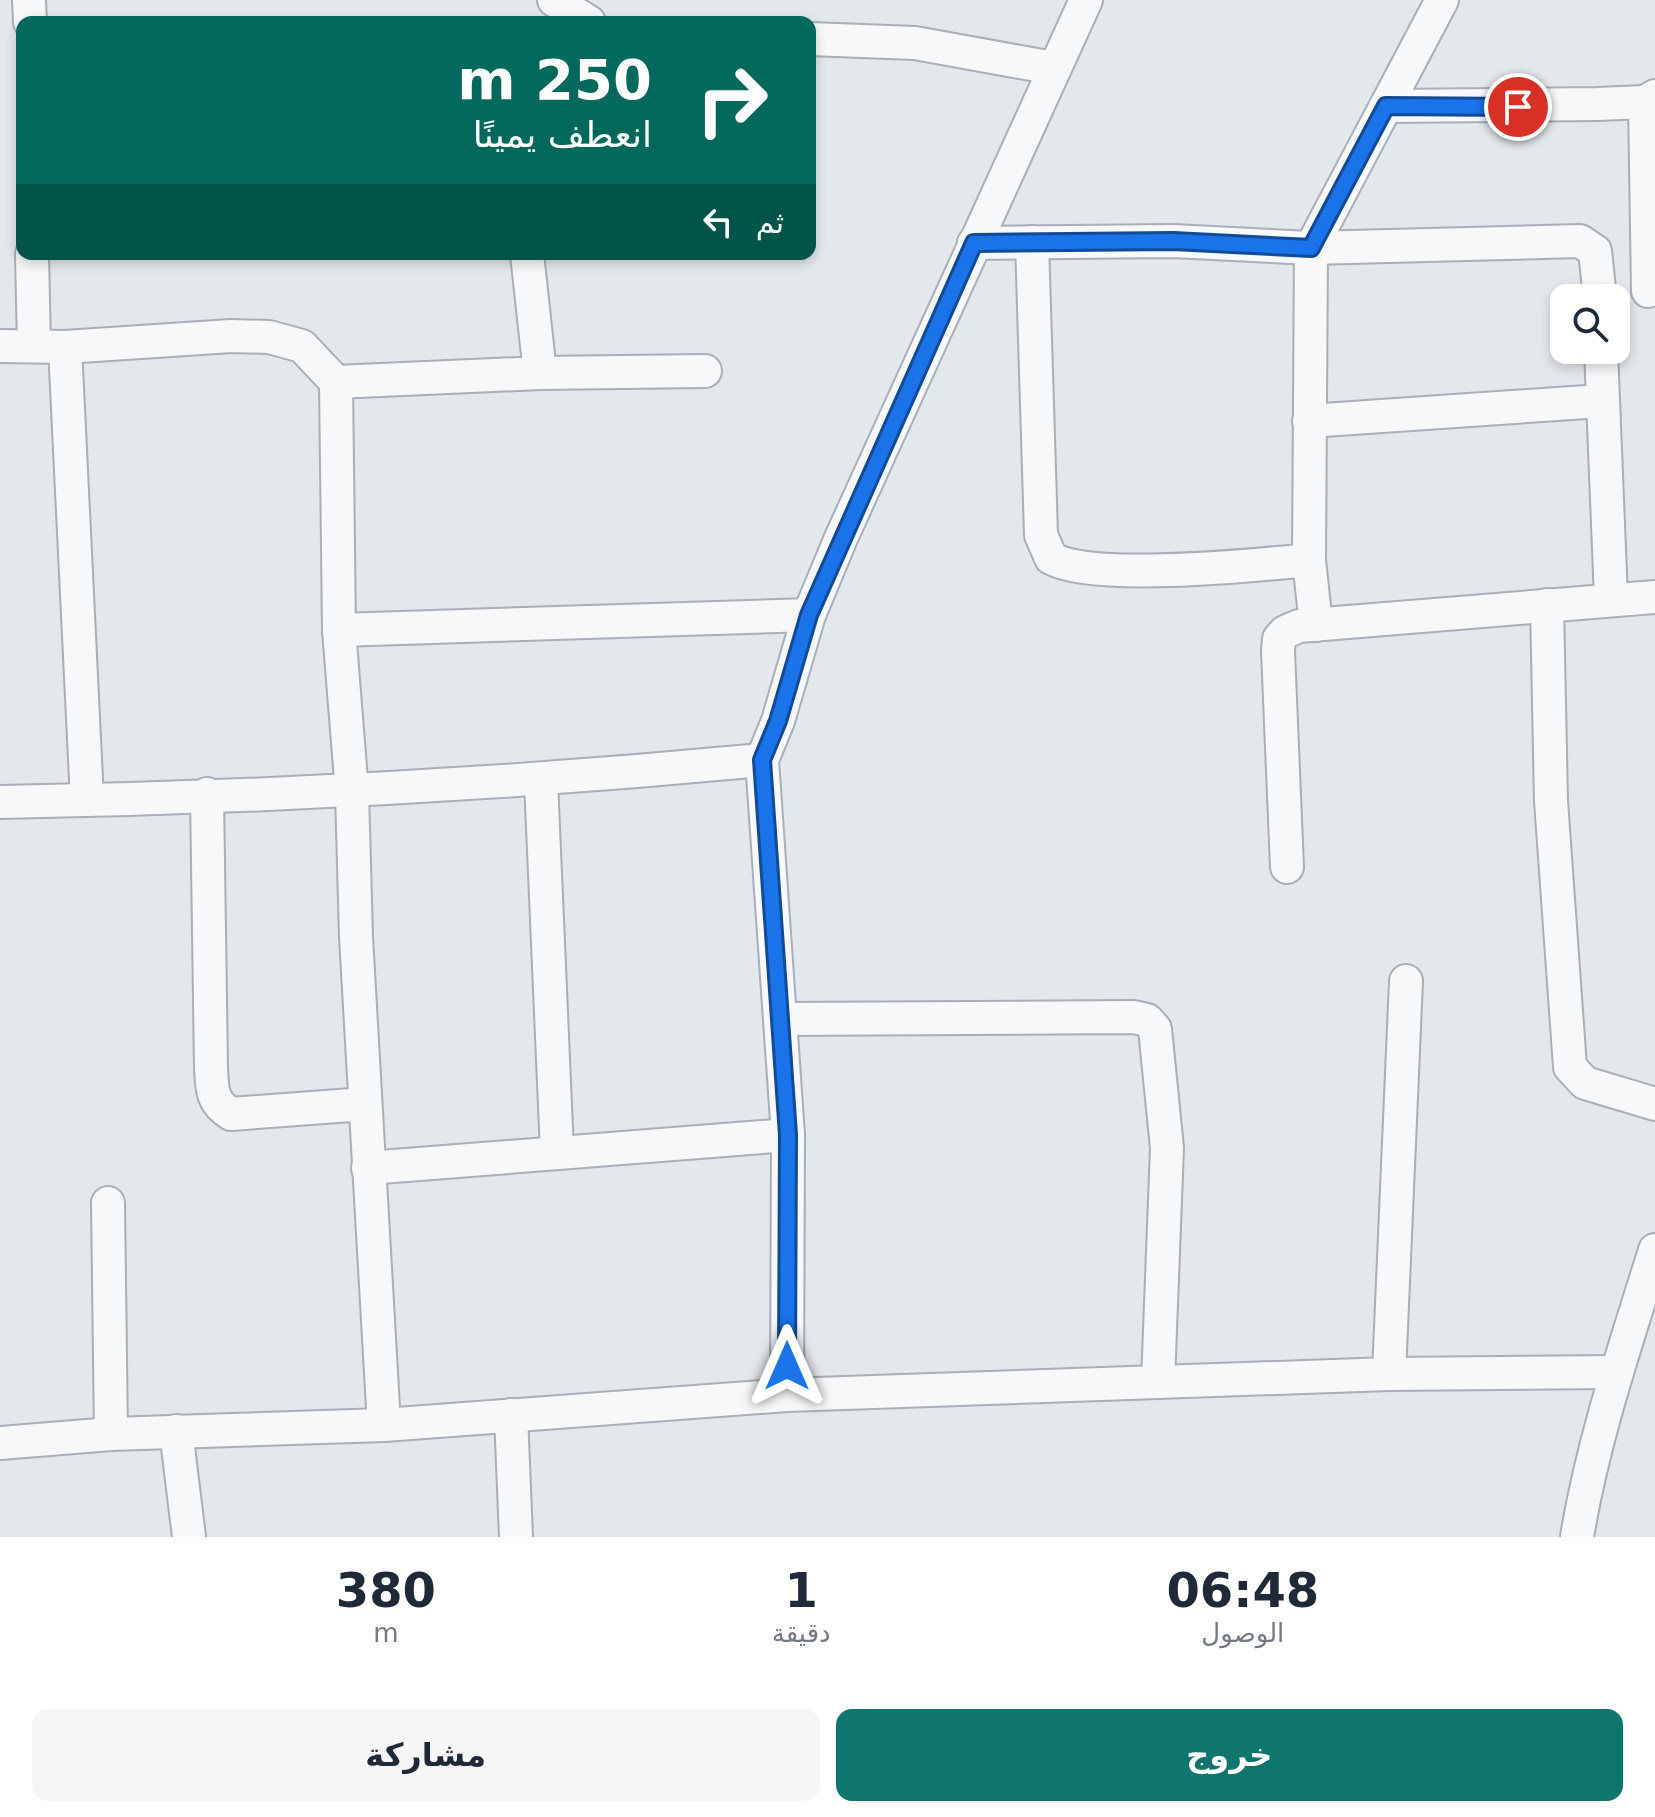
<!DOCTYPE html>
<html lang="ar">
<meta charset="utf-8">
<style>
:root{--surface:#fff;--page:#f6f6f7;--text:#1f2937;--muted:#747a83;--accent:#0f766e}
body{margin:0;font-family:"DejaVu Sans",Cairo,sans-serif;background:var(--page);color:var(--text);direction:rtl;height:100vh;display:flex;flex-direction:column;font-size:30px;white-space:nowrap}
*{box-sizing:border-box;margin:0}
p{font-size:26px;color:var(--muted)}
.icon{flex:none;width:44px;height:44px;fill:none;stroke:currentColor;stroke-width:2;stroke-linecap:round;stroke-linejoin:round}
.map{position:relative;height:1537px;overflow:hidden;direction:ltr}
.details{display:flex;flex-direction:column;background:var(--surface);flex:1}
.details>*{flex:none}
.top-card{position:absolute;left:16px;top:16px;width:800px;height:244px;border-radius:16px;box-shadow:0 4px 12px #0003;direction:rtl;background:#00695c;color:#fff;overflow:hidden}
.fabs{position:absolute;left:1550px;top:284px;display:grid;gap:16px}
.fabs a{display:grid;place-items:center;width:80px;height:80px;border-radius:16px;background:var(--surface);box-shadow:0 4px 12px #0003;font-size:40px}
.pin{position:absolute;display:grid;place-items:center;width:68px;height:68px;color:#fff;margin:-34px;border:4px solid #fff;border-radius:50%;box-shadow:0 2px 8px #0007}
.me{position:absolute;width:88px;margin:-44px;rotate:0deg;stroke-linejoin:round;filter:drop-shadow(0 0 6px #0008)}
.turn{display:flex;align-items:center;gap:28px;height:168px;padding:0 32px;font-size:36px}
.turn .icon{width:104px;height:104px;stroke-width:2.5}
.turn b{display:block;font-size:56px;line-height:68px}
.then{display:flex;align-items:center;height:76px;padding:0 32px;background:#0003;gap:16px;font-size:30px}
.eta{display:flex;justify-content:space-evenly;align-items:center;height:136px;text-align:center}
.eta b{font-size:48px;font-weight:600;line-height:56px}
.primary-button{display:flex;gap:16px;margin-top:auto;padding:16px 32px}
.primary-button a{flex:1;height:92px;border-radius:16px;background:var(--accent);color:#fff;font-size:32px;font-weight:600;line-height:92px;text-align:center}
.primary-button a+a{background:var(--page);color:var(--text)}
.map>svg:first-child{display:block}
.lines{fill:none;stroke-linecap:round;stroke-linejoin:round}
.minor-casing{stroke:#a9aeb7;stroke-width:36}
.minor{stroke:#f7f8fa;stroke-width:32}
.route-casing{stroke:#114b97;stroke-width:20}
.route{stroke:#1a73e8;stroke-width:14}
</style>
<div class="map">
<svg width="1655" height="1537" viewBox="0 0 1655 1537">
<rect width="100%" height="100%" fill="#e4e7ec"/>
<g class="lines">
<defs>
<g id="minor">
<path d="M29,0L30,22"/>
<path d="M554,0L589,22"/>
<path d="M810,39L915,43L1053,68"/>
<path d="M1645,102L1648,291"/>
<path d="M1386,106L1597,104L1645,102L1655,96"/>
<path d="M1032,242L1041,535L1051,558C1092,582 1257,565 1309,560"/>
<path d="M974,243L1173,241L1311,248L1580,241L1595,251L1600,298"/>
<path d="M32,254L34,346"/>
<path d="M0,346L65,347L231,336L269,337L302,346L336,382L540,373L527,254"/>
<path d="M65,347L87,800"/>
<path d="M1601,350L1611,599"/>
<path d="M540,373L705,371"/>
<path d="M336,382L339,630L352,792L356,937L384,1425"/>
<path d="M1309,421L1601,401"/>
<path d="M1547,605L1551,801L1570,1067L1585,1083L1655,1104"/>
<path d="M1316,625L1309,560L1311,248L1442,0"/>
<path d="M339,630L809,615"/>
<path d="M541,781L557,1152"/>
<path d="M207,794L211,1067C212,1088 211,1102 231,1114L365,1104"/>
<path d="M0,802C255,798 508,784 762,760"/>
<path d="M1287,867L1278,651L1279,639L1285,632L1299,626L1655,597"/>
<path d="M782,1019L1134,1017L1147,1020L1155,1029L1167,1148L1158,1382"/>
<path d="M368,1168L788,1135"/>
<path d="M108,1203L111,1434"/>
<path d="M1389,1374L1406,981"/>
<path d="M787,1395L788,1135L762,760L778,721L809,615L841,538L1086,0"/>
<path d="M511,1415L516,1537"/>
<path d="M176,1431L189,1537"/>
<path d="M0,1443L111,1434L384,1425L787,1395L1389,1374L1617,1372"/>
<path d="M1577,1537C1593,1439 1626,1344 1655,1250"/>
</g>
</defs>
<use href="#minor" class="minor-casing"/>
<use href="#minor" class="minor"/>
</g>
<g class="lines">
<defs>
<path id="route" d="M787,1366L788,1135L762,760L778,721L809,615L974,243L1173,241L1311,248L1386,106L1518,107"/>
</defs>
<use href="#route" class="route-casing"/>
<use href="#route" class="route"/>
</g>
</svg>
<div class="fabs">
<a><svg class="icon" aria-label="search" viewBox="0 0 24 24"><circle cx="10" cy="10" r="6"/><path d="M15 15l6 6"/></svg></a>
</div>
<div class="pin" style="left:1518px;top:107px;background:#d93025"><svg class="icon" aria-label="arrive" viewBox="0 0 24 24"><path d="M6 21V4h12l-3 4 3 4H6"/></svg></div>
<svg class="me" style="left:787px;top:1366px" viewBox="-20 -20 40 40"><path d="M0-17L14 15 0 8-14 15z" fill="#1a73e8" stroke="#fff" stroke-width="4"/></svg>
<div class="top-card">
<div class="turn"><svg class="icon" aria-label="right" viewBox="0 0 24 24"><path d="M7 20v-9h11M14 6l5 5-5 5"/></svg><div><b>250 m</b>انعطف يمينًا</div></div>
<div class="then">ثم<svg class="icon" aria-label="left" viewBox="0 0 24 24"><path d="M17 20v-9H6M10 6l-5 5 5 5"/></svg></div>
</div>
</div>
<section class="details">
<div class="eta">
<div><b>06:48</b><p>الوصول</p></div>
<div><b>1</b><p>دقيقة</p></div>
<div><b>380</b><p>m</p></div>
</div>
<div class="primary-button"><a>خروج</a><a>مشاركة</a></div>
</section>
